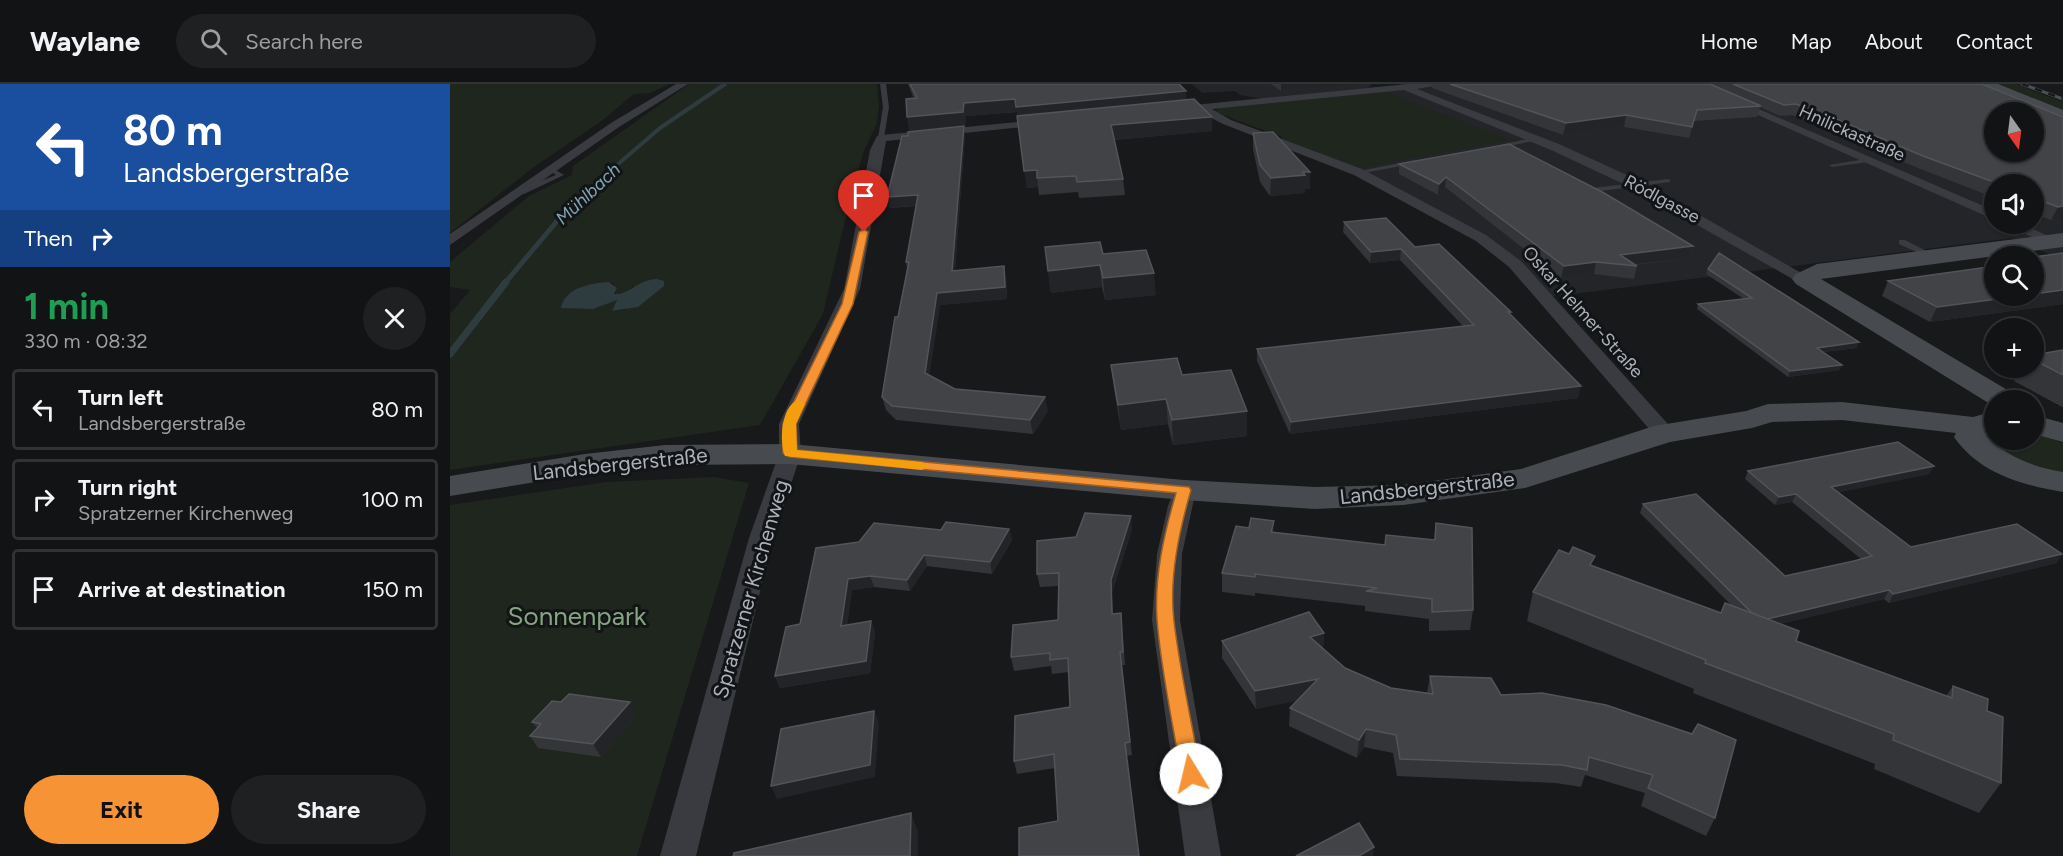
<!DOCTYPE html>
<meta charset="utf-8">
<style>
:root{--surface:#121314;--page:#1f2022;--text:#f1f3f6;--muted:#9c9ea0;--line:#313234;--accent:#f69435}
body{margin:0;font-family:Figtree,sans-serif;background:var(--page);color:var(--text);height:100vh;display:flex;flex-direction:column;font-size:22px;white-space:nowrap}
*{box-sizing:border-box;margin:0}
p{font-size:20px;color:var(--muted)}
.icon{flex:none;width:33px;height:33px;fill:none;stroke:currentColor;stroke-width:2;stroke-linecap:round;stroke-linejoin:round}
.map{position:relative;flex:1;overflow:hidden}
.drawer{display:flex;flex-direction:column;background:var(--surface);width:450px}
.drawer>*{flex:none}
.top-card{background:#1a4fa0;color:#fff;overflow:hidden}
.needle{width:39px;rotate:166deg}
.buttons{position:absolute;left:1534px;top:18px;display:grid;gap:12px}
.buttons a{display:grid;place-items:center;width:60px;height:60px;border-radius:50%;background:var(--surface);box-shadow:0 2px 4px #0004,0 0 0 2px var(--line);font-size:30px}
.pin{position:absolute;display:grid;place-items:center;width:51px;height:51px;color:#fff;margin:-62px -26px;border-radius:50% 50% 50% 0;rotate:-45deg;box-shadow:0 0 6px #0007}
.pin .icon{rotate:45deg}
.me{position:absolute;width:66px;margin:-33px;rotate:351deg;stroke-linejoin:round;filter:drop-shadow(0 0 4px #0008)}
.turn{display:flex;align-items:center;gap:21px;height:126px;padding:0 24px;font-size:27px}
.turn .icon{width:78px;height:78px;stroke-width:2.5}
.turn b{display:block;font-size:42px;line-height:51px}
.then{display:flex;align-items:center;height:57px;padding:0 24px;background:#0003;gap:12px;font-size:22px}
.round{display:grid;place-items:center;flex:none;width:63px;height:63px;border-radius:32px;background:var(--page)}
.summary{display:flex;align-items:center;justify-content:space-between;height:102px;padding:0 24px}
h1{font-size:36px;font-weight:700;line-height:45px;color:#1e9e55}
.action{display:flex;gap:12px;margin-top:auto;padding:12px 24px}
.action a{flex:1;height:69px;border-radius:36px;background:var(--accent);color:#111;font-size:24px;font-weight:700;line-height:69px;text-align:center}
.action a+a{background:var(--page);color:var(--text)}
ul{padding:0;list-style:none}
li{display:flex;align-items:center;gap:18px;height:81px;margin:0 12px 9px;padding:0 12px;border:3px solid var(--line);border-radius:6px}
li div{flex:1}
li b{display:block;font-size:22px}
li em{font-style:normal}
header{display:flex;align-items:center;gap:36px;box-sizing:border-box;height:84px;padding:0 30px;background:var(--surface);border-bottom:2px solid var(--line)}
header strong{font-size:28px}
nav{display:flex;gap:33px;margin-inline-start:auto;font-size:21px}
.search{width:420px;height:54px;background:var(--page);display:flex;align-items:center;gap:15px;box-sizing:border-box;padding:0 21px;border-radius:33px;color:var(--muted);font-size:22px}
main{display:flex;flex:1;min-height:0}
.map>svg:first-child{display:block}
.built{fill:#242528;fill-rule:evenodd}
.green{fill:#1e261e;fill-rule:evenodd}
.water{fill:#2e3b3f}
.lines{fill:none;stroke-linecap:round;stroke-linejoin:round}
.stream-far2{stroke:#2e3b3f;stroke-width:4}
.stream-far1{stroke:#2e3b3f;stroke-width:5}
.stream{stroke:#2e3b3f;stroke-width:7}
.lane{fill:#393b40;fill-rule:evenodd}
.street{fill:#393b40;fill-rule:evenodd}
.secondary{fill:#474b50;fill-rule:evenodd}
.rail-casing{stroke:#4c5055;stroke-width:3}
.rail{stroke:#131416;stroke-width:2;stroke-dasharray:7;stroke-linecap:butt}
.wall{fill:#343539}
.shaded-wall{fill:#232427}
.building{fill:#414347;stroke:#515459;stroke-width:1.5;fill-rule:evenodd}
.route{fill:#f69435;stroke:#a06022;stroke-width:1.5}
.slow{fill:#f59e0b}
.labels{text-anchor:middle;stroke-width:6;stroke-linejoin:round;paint-order:stroke}
.far-street-label{font-size:18px;fill:#abb2bb;stroke:#131416}
.far-water-label{font-size:18px;font-style:italic;fill:#81a6b6;stroke:#131416}
.street-label{font-size:21px;fill:#abb2bb;stroke:#131416}
.near-park-label{font-size:26px;fill:#85a681;stroke:#131416}
</style>
<header>
<strong>Waylane</strong>
<div class="search"><svg class="icon" aria-label="search" viewBox="0 0 24 24"><circle cx="10" cy="10" r="6"/><path d="M15 15l6 6"/></svg>Search here</div>
<nav><a>Home</a><a>Map</a><a>About</a><a>Contact</a></nav>
</header>
<main>
<section class="drawer">
<div class="top-card">
<div class="turn"><svg class="icon" aria-label="left" viewBox="0 0 24 24"><path d="M17 20v-9H6M10 6l-5 5 5 5"/></svg><div><b>80 m</b>Landsbergerstraße</div></div>
<div class="then">Then<svg class="icon" aria-label="right" viewBox="0 0 24 24"><path d="M7 20v-9h11M14 6l5 5-5 5"/></svg></div>
</div>
<div class="summary"><div><h1>1 min</h1><p>330 m · 08:32</p></div><a class="round"><svg class="icon" aria-label="close" viewBox="0 0 24 24"><path d="M6 6l12 12M18 6L6 18"/></svg></a></div>
<ul>
<li><svg class="icon" aria-label="left" viewBox="0 0 24 24"><path d="M17 20v-9H6M10 6l-5 5 5 5"/></svg><div><b>Turn left</b><p>Landsbergerstraße</p></div><em>80 m</em></li>
<li><svg class="icon" aria-label="right" viewBox="0 0 24 24"><path d="M7 20v-9h11M14 6l5 5-5 5"/></svg><div><b>Turn right</b><p>Spratzerner Kirchenweg</p></div><em>100 m</em></li>
<li><svg class="icon" aria-label="arrive" viewBox="0 0 24 24"><path d="M6 21V4h12l-3 4 3 4H6"/></svg><div><b>Arrive at destination</b></div><em>150 m</em></li>
</ul>
<div class="action"><a>Exit</a><a>Share</a></div>
</section>
<div class="map">
<svg width="1613" height="772" viewBox="0 0 1613 772">
<rect width="100%" height="100%" fill="#18191b"/>
<g class="built">
<path d="M742,0H922L918,4L813,15L790,11L785,7L752,9Z"/>
<path d="M950,0H1521L1613,38V176L1562,154L1100,213L1070,180L905,85L831,55L833,53L783,35L768,24L956,3ZM1545,28H1584V68H1545ZM1545,100H1584V140H1545Z"/>
</g>
<g class="green">
<path d="M0,0H219L200,9L184,10L153,36L84,83L0,149Z"/>
<path d="M239,0H427L429,21L427,39L414,67L401,111L373,230L310,341L0,386V230L20,206L0,203V178L79,112L122,91L123,82ZM159,198L164,200L166,211L176,209L184,201L175,226L162,227L168,216L159,217L129,204Z"/>
<path d="M1544,0H1566L1613,18V28Z"/>
<path d="M935,8L1060,56L905,85L831,55L833,53L766,28L768,24Z"/>
<path d="M1584,348L1613,359V389L1560,374L1544,359L1545,351V356H1584Z"/>
<path d="M264,393L299,399L187,772H0V421L156,398Z"/>
</g>
<path class="water" d="M207,195L214,197V202L188,223L162,227L167,216L143,225L111,224C115,203 142,199 159,198L167,204L164,210C180,211 186,196 207,195Z"/>
<g class="lines">
<path class="stream-far2" d="M160,87L210,44L275,0"/>
<path class="stream-far1" d="M55,199L118,124L162,86"/>
<path class="stream" d="M0,270L56,198"/>
<g class="lane">
<path d="M430,0H436L439,23L434,54L431,56L428,54L433,23Z"/>
<path d="M1086,53L1088,56L1044,65L1041,63Z"/>
<path d="M1416,75L1418,76V78L1382,83L1379,81Z"/>
<path d="M965,76L967,77V79L908,90L905,88Z"/>
<path d="M100,85H104L114,91L74,110H68V106L106,91L100,87Z"/>
<path d="M1218,95L1220,96V98L1143,108L1139,106L1143,104Z"/>
<path d="M1449,156H1455L1488,173L1481,175L1449,160Z"/>
</g>
<g class="street">
<path d="M226,0H238L169,43L0,161V150L161,39Z"/>
<path d="M958,0H993L967,5L1109,60L1190,97L1362,195L1354,200L1348,198L1180,103L1101,66L954,6L762,25L781,36L912,85L1036,151L1071,177L1226,349L1223,354H1207L1059,183L1026,157L904,91L773,40L748,27L724,29L719,26L724,23Z"/>
<path d="M1238,0H1251L1545,127V136Z"/>
<path d="M599,35L603,36V40L436,57L410,205L349,340L351,370L323,454L246,772H210L299,454L329,370V340L394,205L420,66L427,52L431,51Z"/>
<path d="M1554,140H1572L1611,158L1604,162L1599,161Z"/>
<path d="M734,399L742,401L746,406L732,470L730,536L771,772H735L702,536L707,470L718,422L726,401Z"/>
</g>
<g class="secondary">
<path d="M1528,0H1548L1613,26V37Z"/>
<path d="M1613,149V163L1371,195L1564,310L1569,316H1545V323L1346,200L1342,195L1346,190L1367,180Z"/>
<path d="M1392,318L1523,333L1545,327V346L1537,348L1536,352C1557,373 1584,383 1613,388V408C1571,401 1529,389 1504,353L1506,349L1392,336L1322,338L1302,344L1220,358L1075,404L953,421L865,425L734,416L340,380L215,381L135,390L0,412V392L135,370L215,361L340,360L734,396L865,403L953,401L1071,385L1204,342L1296,327L1318,320Z"/>
<path d="M1584,331L1613,339V358L1584,350Z"/>
</g>
<defs>
<path id="rail" d="M1572,0L1613,15"/>
</defs>
<use href="#rail" class="rail-casing"/>
<use href="#rail" class="rail"/>
</g>
<g class="wall">
<path d="M458,0H729L736,15L762,33V47L664,56L673,95L675,111L629,114L628,108L589,111L588,103L577,104L567,28L516,32V41L459,47L464,15Z"/>
<path d="M821,0H921L831,7Z"/>
<path d="M983,0H1532L1613,33V135L1601,136L1584,130V100H1545V114L1468,84L1375,44L1342,31L1330,32L1310,23L1307,33L1244,37L1239,54L1174,43L1113,51L982,4Z"/>
<path d="M803,49L860,105H855V109L820,112L810,98L803,65Z"/>
<path d="M515,51L505,186L556,193L557,215L490,221L479,291L505,305L598,327L583,350L446,336L436,326L432,313L457,185L456,178L466,122L439,124Z"/>
<path d="M949,80L1243,162L1239,174L1184,181L1187,182L1184,195L1144,190L1111,194L995,103L988,111L949,90Z"/>
<path d="M894,138L965,163L1060,230L1128,314L840,350L807,277V265L1013,242L950,176L920,179L893,148Z"/>
<path d="M595,163L653,170L706,211L655,216L652,203L601,209Z"/>
<path d="M1613,169V220L1480,238L1432,212L1438,197L1545,212Z"/>
<path d="M1258,185L1407,264L1373,268L1390,286L1338,293L1247,225L1248,220L1294,215L1256,190Z"/>
<path d="M1613,266V323H1612L1564,297L1571,284H1584V271Z"/>
<path d="M661,281L732,291L797,352L723,361L718,340L671,346L664,305Z"/>
<path d="M1298,387L1479,390L1389,408L1461,463L1607,479L1439,519L1434,515L1330,540L1346,557L1496,612L1503,602L1537,627L1551,699L1529,729L1424,685L1425,680L1243,609L1244,605L1077,537L1083,508L1143,482L1271,529L1282,522L1190,429L1193,420L1335,492L1411,475L1342,418L1325,421L1295,395Z"/>
<path d="M824,437L823,449L935,461L984,456L986,439L1023,526L1020,546L979,547V535L915,527V522L805,509V512L772,508V489L799,444Z"/>
<path d="M559,445L562,456L542,490L477,482L460,507L424,503L402,506L397,541L421,537L425,549L420,589L330,604L325,592L350,540L366,464Z"/>
<path d="M682,445L662,509L663,530L672,542L675,581H672L682,671L676,672L608,737L605,684L567,690L564,677L620,623L619,588L602,590L601,582L564,587L561,573L608,536V502L590,503L587,490L626,453Z"/>
<path d="M874,549L873,564L895,584L941,604L977,609L980,592L1051,611L1092,609L1265,734L1256,752L1191,722L1195,709L1135,691L1131,703L1106,699L947,692L943,669L914,663L907,674L839,642L840,624L847,616L806,625L772,574V557Z"/>
<path d="M187,630L151,673L88,664L80,652L87,644L82,638Z"/>
</g>
<g class="shaded-wall">
<path d="M831,0H921L831,7Z"/>
<path d="M736,7V19L568,36L567,28L516,32V41L459,47L457,33L514,19L565,15Z"/>
<path d="M1176,31L1174,43L1113,51L1116,39Z"/>
<path d="M762,33V47L662,56L661,41Z"/>
<path d="M514,42L515,51L504,198L502,187Z"/>
<path d="M587,86L588,103L577,104L574,87Z"/>
<path d="M853,88H860V105H855V109L820,112L821,94Z"/>
<path d="M996,93L995,103L988,111L989,100Z"/>
<path d="M468,111L470,121L439,124L437,113Z"/>
<path d="M1613,122V135L1601,136L1608,123Z"/>
<path d="M1243,162L1239,174L1178,181L1170,171Z"/>
<path d="M951,165L950,176L920,179L921,168Z"/>
<path d="M1146,178L1144,190L1111,194L1114,182Z"/>
<path d="M650,181L652,203L601,209L598,187Z"/>
<path d="M554,182L556,193L557,215L490,221L478,302L475,289L487,209Z"/>
<path d="M704,189L706,211L655,216L653,194Z"/>
<path d="M1613,206V220L1480,238L1487,223L1570,212H1584V210Z"/>
<path d="M1409,258L1407,264L1365,269L1367,264Z"/>
<path d="M1392,281L1390,286L1338,293L1340,287Z"/>
<path d="M1131,302L1128,314L840,350L841,338Z"/>
<path d="M595,313L598,327L583,350L580,336Z"/>
<path d="M716,315L718,340L671,346L668,321Z"/>
<path d="M797,327V352L723,361L722,336Z"/>
<path d="M1484,382L1479,390L1377,411L1381,403Z"/>
<path d="M1346,410L1342,418L1325,421L1329,413Z"/>
<path d="M681,432L682,445L662,509L664,543L661,496Z"/>
<path d="M559,445L562,456L542,490L540,478Z"/>
<path d="M1612,470L1607,479L1439,519L1443,510Z"/>
<path d="M474,471L477,482L460,507L457,496Z"/>
<path d="M420,492L424,503L402,506L395,553L391,542L398,495Z"/>
<path d="M1439,506L1434,515L1305,546L1309,537Z"/>
<path d="M421,537L425,549L420,589L330,604L325,592Z"/>
<path d="M874,549L873,567L860,553Z"/>
<path d="M868,595L867,613L806,625L805,607Z"/>
<path d="M180,618L187,630L151,673L143,660Z"/>
<path d="M424,627L429,639L425,693L327,715L321,702Z"/>
<path d="M916,645L914,663L907,674L909,656Z"/>
<path d="M461,729L468,747V772H460Z"/>
<path d="M924,763L923,772H909Z"/>
</g>
<g class="building">
<path d="M460,0H729L736,7L566,23L565,15L514,19L513,28L457,33L456,15L467,14Z"/>
<path d="M1000,0H1260L1311,22L1247,26L1242,43L1176,31L1116,39Z"/>
<path d="M1283,0H1532L1613,33V122L1608,123L1584,114V100H1549L1473,72L1379,32L1346,20L1334,21ZM1545,28H1584V68H1545Z"/>
<path d="M744,15L762,33L661,41L673,95L627,98L626,92L587,94V86L574,87L567,32Z"/>
<path d="M514,42L502,187L554,182L555,203L487,209L475,289L505,305L595,313L580,336L442,322L432,313L445,233H448L459,178H456L468,111L437,113L452,52H458V48Z"/>
<path d="M823,48L860,88H853L855,91L821,94L810,81L803,49Z"/>
<path d="M1059,60L1154,109L1243,162L1170,171L1187,182L1146,178L1114,182L996,93L989,100L949,80Z"/>
<path d="M936,134L965,163L989,160L1061,228H1058L1131,302L841,338L807,265L1024,241L951,165L921,168L894,138Z"/>
<path d="M650,158L653,170L696,166L704,189L653,194L650,181L598,187L595,163Z"/>
<path d="M1269,169L1409,258L1367,264L1392,281L1340,287L1248,220L1302,214L1258,185Z"/>
<path d="M1613,169V206L1584,210V177H1585H1584V173Z"/>
<path d="M1545,182V212H1570L1487,223L1438,197Z"/>
<path d="M1613,266V291L1584,276V271Z"/>
<path d="M727,274L732,291L781,286L797,327L722,336L716,315L668,321L661,281Z"/>
<path d="M1448,358L1484,382L1381,403L1461,463L1567,440L1612,470L1443,510L1439,506L1317,535L1302,529L1193,420L1246,410L1335,492L1404,477L1422,472L1346,410L1329,413L1298,387Z"/>
<path d="M635,429L681,432L661,496L662,530L671,529L673,568H670L680,658L675,659L689,772H569V744L608,737L604,670L564,677L565,632L620,623L618,574L600,576V569L561,573L563,541L608,536L609,489L587,490V457L626,453Z"/>
<path d="M801,434L824,437L821,448L935,461L936,451L985,456L986,439L1022,444L1023,526L982,528V515L916,507L927,504L805,490V493L772,489L786,442L799,444Z"/>
<path d="M496,438L559,445L540,478L474,471L457,496L420,492L398,495L391,542L421,537L416,577L325,592L336,543L350,540L366,464L409,458L424,439L491,446Z"/>
<path d="M1123,463L1145,472L1140,481L1271,529L1275,519L1349,547L1346,557L1502,614L1503,602L1538,615L1537,627L1553,633L1551,699L1443,656L1444,650L1255,579L1256,576L1083,508L1109,466L1119,470Z"/>
<path d="M859,528L874,549L860,553L895,584L941,604L983,610L980,592L1041,594L1051,611L1092,609L1156,621L1242,650L1248,640L1286,656L1265,734L1198,704L1203,691L1139,673L1137,686L1112,681L950,675L946,651L916,645L909,656L840,624L868,595L805,607L772,557Z"/>
<path d="M119,610L180,618L143,660L80,652L91,640L82,638L102,617L111,618Z"/>
<path d="M424,627L420,681L321,702L331,645Z"/>
<path d="M461,729L460,772H283L284,769Z"/>
<path d="M909,739L924,763L909,772H846Z"/>
</g>
<path class="route" d="M414,145L418,148L403,220L346,340L347,366L739,403L741,406C729,448 719,493 724,537C730,588 742,639 751,690L748,696L741,698L734,696L731,690C723,639 711,587 707,536C704,493 714,450 726,409L340,373L333,369V340L392,220L409,148Z"/>
<path class="slow" d="M348,316L355,320L346,340L347,366L472,378L479,382L472,386L335,372C329,358 331,322 348,316Z"/>
<g class="labels">
<g class="far-street-label">
<text transform="translate(1402 49) rotate(24)" y="6">Hnilickastraße</text>
<text transform="translate(1212 115) rotate(28)" y="6">Rödlgasse</text>
<text transform="translate(1133 228) rotate(48)" y="6">Oskar Helmer-Straße</text>
</g>
<g class="far-water-label">
<text transform="translate(138 110) rotate(-43)" y="6">Mühlbach</text>
</g>
<g class="street-label">
<text transform="translate(170 380) rotate(-6)" y="7">Landsbergerstraße</text>
<text transform="translate(977 404) rotate(-6)" y="7">Landsbergerstraße</text>
<text transform="translate(301 505) rotate(-74)" y="7">Spratzerner Kirchenweg</text>
</g>
<g class="near-park-label">
<text x="127" y="541">Sonnenpark</text>
</g>
</g>
</svg>
<div class="buttons">
<a><svg class="needle" viewBox="-14 -14 28 28"><path d="M0-13l5 13h-10z" fill="#e53935"/><path d="M0 13l5-13h-10z" fill="#9c9ea0"/></svg></a>
<a><svg class="icon" aria-label="sound" viewBox="0 0 24 24"><path d="M4 9h4l5-4v14l-5-4H4zM17 9q2 3 0 6"/></svg></a>
<a><svg class="icon" aria-label="search" viewBox="0 0 24 24"><circle cx="10" cy="10" r="6"/><path d="M15 15l6 6"/></svg></a>
<a>+</a>
<a>−</a>
</div>
<div class="pin" style="left:414px;top:148px;background:#d93025"><svg class="icon" aria-label="arrive" viewBox="0 0 24 24"><path d="M6 21V4h12l-3 4 3 4H6"/></svg></div>
<svg class="me" style="left:741px;top:690px" viewBox="-20 -20 40 40"><circle r="19" fill="#fff"/><path d="M0-13L10 11 0 6-10 11z" fill="#f69435"/></svg>
</div>
</main>
